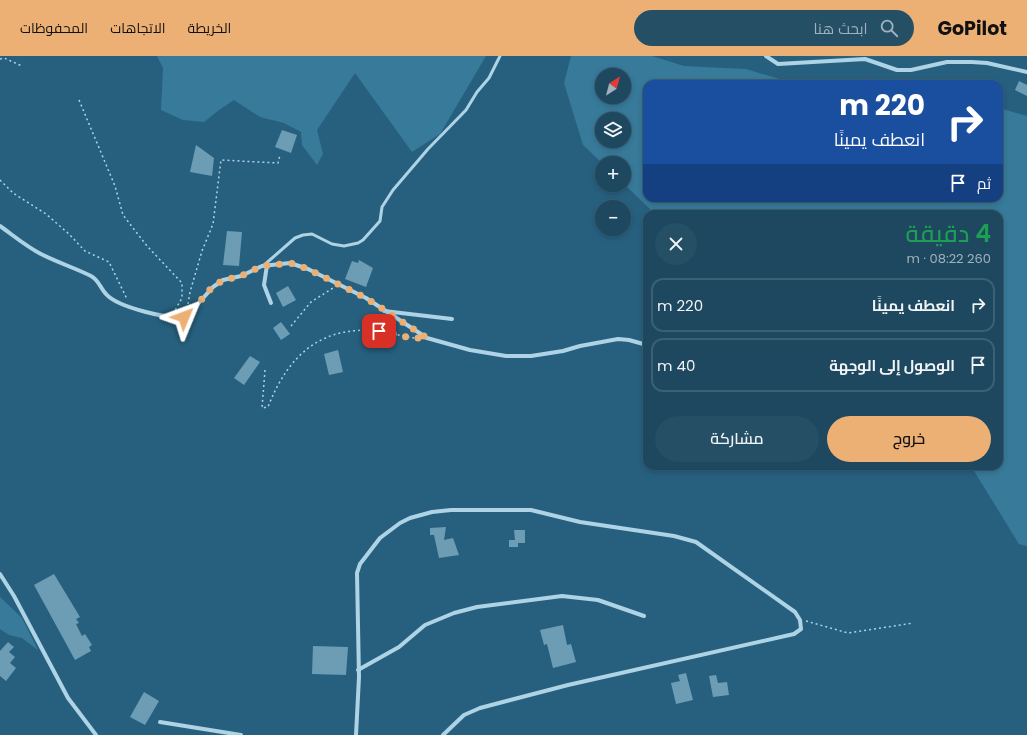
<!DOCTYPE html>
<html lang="ar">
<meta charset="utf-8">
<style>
:root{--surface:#1d485f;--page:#254f65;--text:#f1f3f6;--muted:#a0b2bd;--line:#3b6074;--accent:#edb074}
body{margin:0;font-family:Poppins,Cairo,sans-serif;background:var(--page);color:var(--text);direction:rtl;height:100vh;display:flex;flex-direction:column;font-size:15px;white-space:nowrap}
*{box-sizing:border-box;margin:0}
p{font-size:13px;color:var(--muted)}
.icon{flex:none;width:22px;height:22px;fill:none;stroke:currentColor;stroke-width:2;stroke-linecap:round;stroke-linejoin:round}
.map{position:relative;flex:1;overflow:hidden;direction:ltr}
.details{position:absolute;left:643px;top:154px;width:360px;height:260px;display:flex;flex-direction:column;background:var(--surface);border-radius:12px;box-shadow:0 2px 6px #0003,0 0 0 1px var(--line);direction:rtl}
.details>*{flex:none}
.banner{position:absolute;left:643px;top:24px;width:360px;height:122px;border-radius:12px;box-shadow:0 2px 6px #0003,0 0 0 1px var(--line);direction:rtl;background:#1a4fa0;color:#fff;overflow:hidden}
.needle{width:26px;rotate:36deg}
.tools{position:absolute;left:595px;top:12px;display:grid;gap:8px}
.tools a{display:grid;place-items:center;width:36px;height:36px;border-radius:50%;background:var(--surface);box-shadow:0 2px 6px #0003,0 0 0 1px var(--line);font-size:20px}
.pin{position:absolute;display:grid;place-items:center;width:34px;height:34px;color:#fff;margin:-17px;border-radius:8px;box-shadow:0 2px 6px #0006}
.me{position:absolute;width:44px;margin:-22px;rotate:46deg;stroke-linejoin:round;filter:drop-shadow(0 0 3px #0008)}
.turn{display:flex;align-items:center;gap:14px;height:84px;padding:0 12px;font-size:18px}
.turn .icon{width:52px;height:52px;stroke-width:2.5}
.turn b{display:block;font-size:28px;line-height:34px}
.then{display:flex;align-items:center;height:38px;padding:0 12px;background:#0003;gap:8px;font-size:15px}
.round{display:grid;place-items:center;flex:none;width:42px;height:42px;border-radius:21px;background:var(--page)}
.overview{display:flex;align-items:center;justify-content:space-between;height:68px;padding:0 12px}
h1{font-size:24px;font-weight:600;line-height:30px;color:#1e9e55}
.primary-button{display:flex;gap:8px;margin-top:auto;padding:8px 12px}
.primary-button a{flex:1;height:46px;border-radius:24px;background:var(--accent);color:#111;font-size:16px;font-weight:600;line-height:46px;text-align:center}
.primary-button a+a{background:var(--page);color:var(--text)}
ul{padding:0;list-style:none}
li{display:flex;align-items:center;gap:12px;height:54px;margin:0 8px 6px;padding:0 4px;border:2px solid var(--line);border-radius:12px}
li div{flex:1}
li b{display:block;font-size:15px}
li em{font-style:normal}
header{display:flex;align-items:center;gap:24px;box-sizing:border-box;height:56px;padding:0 20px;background:var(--accent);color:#111}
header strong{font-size:19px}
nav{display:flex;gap:22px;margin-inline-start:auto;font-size:14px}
.search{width:280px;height:36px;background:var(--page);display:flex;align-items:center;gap:10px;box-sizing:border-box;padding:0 14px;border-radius:22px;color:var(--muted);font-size:15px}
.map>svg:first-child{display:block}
.green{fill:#387a9a;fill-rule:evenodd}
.building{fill:#6c9db5}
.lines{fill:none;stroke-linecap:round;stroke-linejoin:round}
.path{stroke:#aed3e5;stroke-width:1.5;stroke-dasharray:2 3;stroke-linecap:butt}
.service{stroke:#aed3e5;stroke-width:3}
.minor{stroke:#aed3e5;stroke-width:4}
.route{stroke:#edb074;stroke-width:7;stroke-dasharray:0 12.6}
</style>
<header>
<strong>GoPilot</strong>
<div class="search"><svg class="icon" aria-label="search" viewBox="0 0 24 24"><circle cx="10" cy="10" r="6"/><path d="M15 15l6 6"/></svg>ابحث هنا</div>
<nav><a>الخريطة</a><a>الاتجاهات</a><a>المحفوظات</a></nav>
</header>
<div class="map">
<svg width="1027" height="679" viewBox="0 0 1027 679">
<rect width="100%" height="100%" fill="#27607f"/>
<g class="green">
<path d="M157,0H486L440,78L412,96L355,17L317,74L323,98L317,109L302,89L301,76L284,67L260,61L234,44L219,54L204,66L183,64L161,54L163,12Z"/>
<path d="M571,0H652L684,10L746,13L796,28H647V142H999V52L1027,60V490L1019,488L971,410H999V158H655L624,128V107H602L583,89L564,27ZM602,19H624V41H602ZM602,63H624V85H602Z"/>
<path d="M0,541L22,562L38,594L22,582L9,579L0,573Z"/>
</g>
<g class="building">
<path d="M1019,25L1027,29V40L1015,34Z"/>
<path d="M282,74L297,79L291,97L275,91Z"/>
<path d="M196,89L214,102L212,120L190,116Z"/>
<path d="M227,175L242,176L239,210L223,209Z"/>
<path d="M359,204L373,212L366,231L345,223L352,205L358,207Z"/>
<path d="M288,230L296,244L283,251L276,237Z"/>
<path d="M281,266L290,278L281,284L273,272Z"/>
<path d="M338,294L343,316L329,319L324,298Z"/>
<path d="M250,300L260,306L244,329L234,322Z"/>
<path d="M446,471L444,484L453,482L459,499L439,502L434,479H430V472Z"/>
<path d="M514,474H525V487H518V491H509V484H515Z"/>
<path d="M54,518L80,561L76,563L79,567L76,568L82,580L85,578L92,589L89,591L91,595L75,604L34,529Z"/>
<path d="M563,569L567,589L571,588L576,606L553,612L547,588L544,589L540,574Z"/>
<path d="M8,586L14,591L9,596L15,601L10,607L16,612L6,625L0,620V595Z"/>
<path d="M313,590L348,591L346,619L312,618Z"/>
<path d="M686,617L693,644L676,648L671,627L680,625L678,619Z"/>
<path d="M716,619L718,627L727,626L729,639L713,641L709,620Z"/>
<path d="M144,636L159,645L145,669L130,661Z"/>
</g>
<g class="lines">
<g class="path">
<path d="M0,3L4,2L22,10"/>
<path d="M79,44L115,130L123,159L147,190L182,227V242L174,256"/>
<path d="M0,124L13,137L46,158L69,178L85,195L109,206L127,243"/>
<path d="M188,248L190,236L202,195L213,168L221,104L278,107L280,99"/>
<path d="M291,270L311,246L333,232"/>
<path d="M265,314L262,352L268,351C288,300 320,269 379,275C391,276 403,281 415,282"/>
<path d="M806,565L848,577L913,567"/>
</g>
<path class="service" d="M263,210L295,182L303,179L312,178L332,188L344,190L358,187L363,184L380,165L382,151L393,134L428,93L466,54L477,36L489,22L500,0"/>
<g class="minor">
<path d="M766,0L778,8L865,3L897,14H911L947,6H972L987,7L1027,16"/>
<path d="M0,170C14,180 28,192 43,199C59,207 75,212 91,220C99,224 100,232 106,238C117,251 172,265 187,260L213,231L223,224L241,220L262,210L290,207L308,213L366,242L427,282L470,294L506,300H531L563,295L580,290L618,283L629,284L647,289"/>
<path d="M267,209L264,229L271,247"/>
<path d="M384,255L452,263"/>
<path d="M0,518L14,540L68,642L96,679"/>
<path d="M358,614L399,591L425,569L454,557L477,551L562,540L598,544L644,560"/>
<path d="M160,666L241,679"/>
<path d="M356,679L359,621L357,517L360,508L380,482L400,467L410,462L432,456L451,454H531L580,466L674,480L696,486L795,556L800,564L801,573L794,578L568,629L480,652L464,659L443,679"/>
</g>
</g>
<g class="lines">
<path class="route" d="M184,261L190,257L213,230L224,224L241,220L262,210L290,207L308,213L366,242L427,282H411L379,275"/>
</g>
</svg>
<div class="tools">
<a><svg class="needle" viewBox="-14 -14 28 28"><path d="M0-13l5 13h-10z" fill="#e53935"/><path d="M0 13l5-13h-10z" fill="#a0b2bd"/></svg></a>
<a><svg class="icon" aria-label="layers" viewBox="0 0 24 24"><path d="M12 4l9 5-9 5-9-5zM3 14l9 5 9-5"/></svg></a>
<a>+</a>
<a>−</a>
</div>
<div class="pin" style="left:379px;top:275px;background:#d93025"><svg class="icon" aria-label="arrive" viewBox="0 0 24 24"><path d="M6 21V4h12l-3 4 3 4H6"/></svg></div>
<svg class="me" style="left:184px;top:261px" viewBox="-20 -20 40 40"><path d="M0-17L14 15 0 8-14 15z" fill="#edb074" stroke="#fff" stroke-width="4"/></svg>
<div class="banner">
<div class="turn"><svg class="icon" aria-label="right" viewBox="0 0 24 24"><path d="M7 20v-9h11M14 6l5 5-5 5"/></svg><div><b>220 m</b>انعطف يمينًا</div></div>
<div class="then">ثم<svg class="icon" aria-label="arrive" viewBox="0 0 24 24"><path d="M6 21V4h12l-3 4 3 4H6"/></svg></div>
</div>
<section class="details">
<div class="overview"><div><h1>4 دقيقة</h1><p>260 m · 08:22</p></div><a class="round"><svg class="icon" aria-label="close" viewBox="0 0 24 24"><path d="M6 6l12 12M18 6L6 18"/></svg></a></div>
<ul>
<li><svg class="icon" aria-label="right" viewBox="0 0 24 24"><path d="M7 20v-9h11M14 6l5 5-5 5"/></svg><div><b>انعطف يمينًا</b></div><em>220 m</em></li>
<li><svg class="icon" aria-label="arrive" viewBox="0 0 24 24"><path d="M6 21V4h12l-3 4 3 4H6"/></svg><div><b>الوصول إلى الوجهة</b></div><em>40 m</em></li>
</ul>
<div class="primary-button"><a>خروج</a><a>مشاركة</a></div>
</section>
</div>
